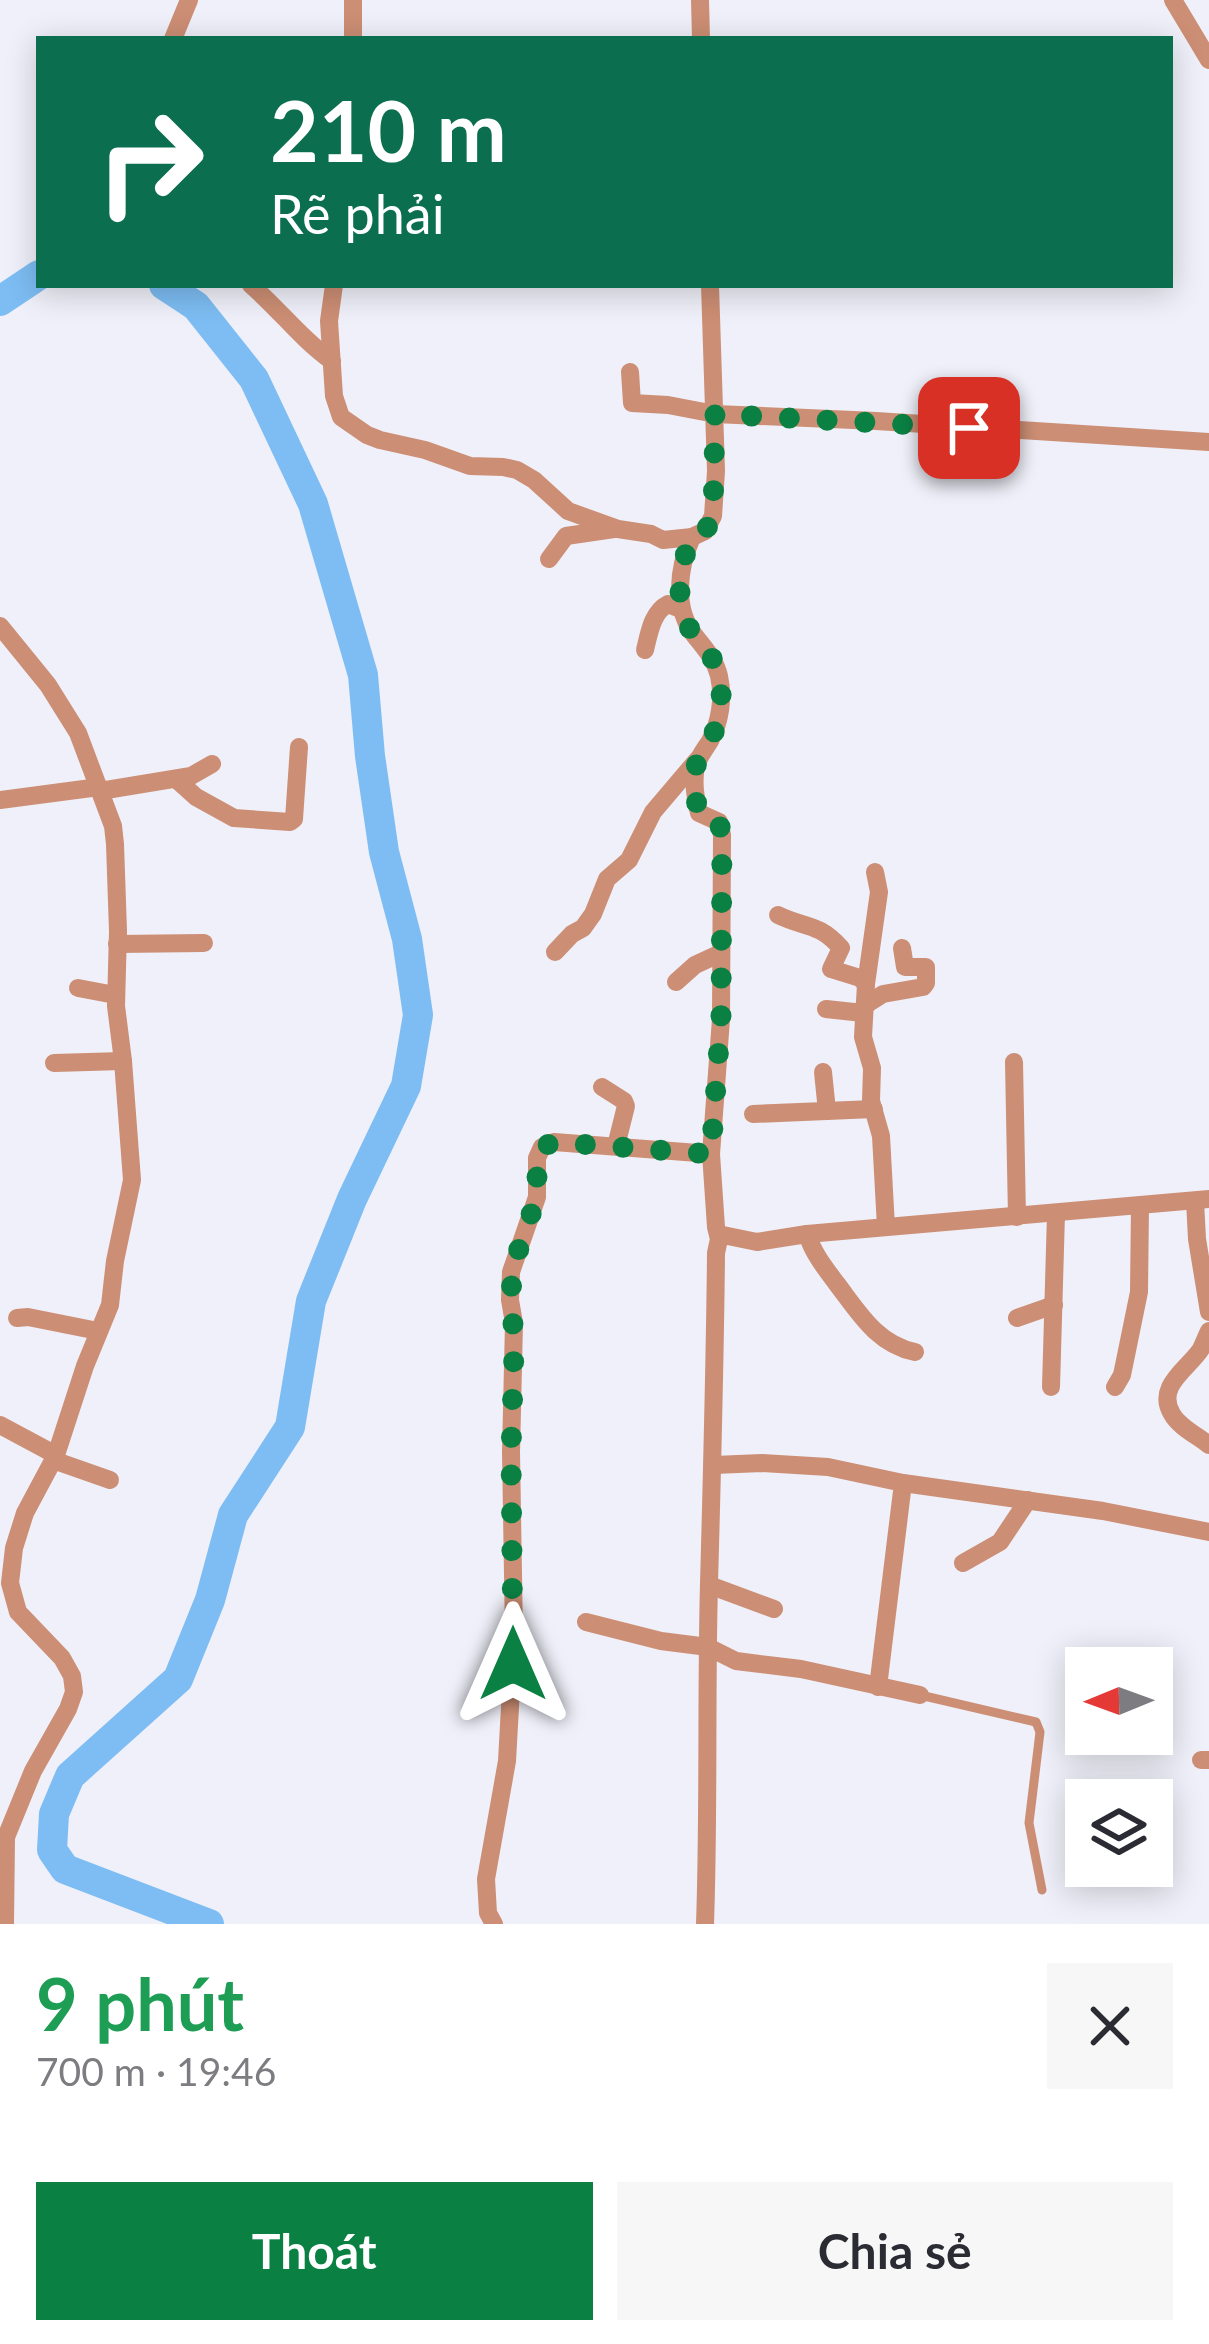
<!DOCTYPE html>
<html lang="vi">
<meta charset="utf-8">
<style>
:root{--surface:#fff;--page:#f7f7f7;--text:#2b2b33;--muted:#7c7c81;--accent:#0b8043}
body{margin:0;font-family:Lato,sans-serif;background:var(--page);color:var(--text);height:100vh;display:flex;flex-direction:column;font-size:45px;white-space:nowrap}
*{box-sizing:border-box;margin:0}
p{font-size:39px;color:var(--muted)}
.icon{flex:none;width:66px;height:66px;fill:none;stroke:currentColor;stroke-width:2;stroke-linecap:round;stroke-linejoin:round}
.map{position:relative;height:1924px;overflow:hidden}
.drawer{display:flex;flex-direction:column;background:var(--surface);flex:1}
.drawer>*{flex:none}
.top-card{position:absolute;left:36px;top:36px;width:1137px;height:252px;border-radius:0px;box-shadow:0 6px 30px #0003;background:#0b6e4f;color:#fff;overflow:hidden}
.needle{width:78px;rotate:269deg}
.tools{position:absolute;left:1065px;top:1647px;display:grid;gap:24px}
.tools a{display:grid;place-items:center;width:108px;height:108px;border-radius:0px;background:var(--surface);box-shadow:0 6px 30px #0003;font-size:60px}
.pin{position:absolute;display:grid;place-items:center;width:102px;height:102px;color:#fff;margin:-51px;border-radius:24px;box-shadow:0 6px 18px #0006}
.me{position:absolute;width:132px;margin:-66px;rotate:0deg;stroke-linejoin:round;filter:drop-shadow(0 0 9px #0008)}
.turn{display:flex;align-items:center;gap:42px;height:252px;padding:0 36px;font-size:54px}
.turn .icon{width:156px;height:156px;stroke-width:2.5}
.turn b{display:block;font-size:84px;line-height:102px}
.round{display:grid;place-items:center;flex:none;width:126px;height:126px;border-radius:0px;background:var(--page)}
.summary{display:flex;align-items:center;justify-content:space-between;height:204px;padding:0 36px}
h1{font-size:72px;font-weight:700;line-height:90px;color:#1e9e55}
.primary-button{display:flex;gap:24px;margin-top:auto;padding:24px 36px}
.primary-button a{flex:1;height:138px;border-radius:0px;background:var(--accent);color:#fff;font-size:48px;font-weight:700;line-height:138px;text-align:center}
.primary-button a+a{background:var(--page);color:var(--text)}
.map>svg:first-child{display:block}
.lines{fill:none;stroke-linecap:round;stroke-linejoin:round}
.river{stroke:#7dbdf3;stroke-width:30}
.service{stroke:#cc8e74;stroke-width:9}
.minor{stroke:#cc8e74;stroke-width:18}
.route{stroke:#0b8043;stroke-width:21;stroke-dasharray:0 37.8}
</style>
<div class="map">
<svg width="1209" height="1924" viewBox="0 0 1209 1924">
<rect width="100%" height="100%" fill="#eff0f9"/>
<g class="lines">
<g class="river">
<path d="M164,285L196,306L254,379L313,504L363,675L370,756L384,852L407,939L418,1015L406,1086L352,1199L311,1301L290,1427L233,1515L210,1600L178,1679L70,1776L54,1814L52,1850L65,1869L209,1924"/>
<path d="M0,301L39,275"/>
</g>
<path class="service" d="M920,1695L1036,1722L1040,1732L1029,1823L1042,1890"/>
<g class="minor">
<path d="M353,0V39"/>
<path d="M700,0L701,39"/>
<path d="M1173,0L1209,60"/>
<path d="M173,39L189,0"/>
<path d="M251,285C280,310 301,339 332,361"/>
<path d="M334,285L329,321L334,396L341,417L367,435L380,440L425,450L470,466L503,467L517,470L534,480L568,511L618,529L651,534L663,540L692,537L705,531L713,516L716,471L710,285"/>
<path d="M630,372L632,403L668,405L715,414L876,421L1209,442"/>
<path d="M692,537C678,568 673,609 695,636C705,649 715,659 719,676C724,698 720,722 710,741C705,749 699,756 696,766C693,780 695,799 699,813L719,822L722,835L721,1019L711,1154L716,1227L719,1239L716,1253C715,1364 712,1474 709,1584C706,1697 709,1811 705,1924"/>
<path d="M549,559L566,536L614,529"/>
<path d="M0,626L48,685L78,733L113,826L115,844L118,931L116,1006L123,1061L132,1180L115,1261L110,1305L85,1366L56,1455L25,1513L14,1548L10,1583L18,1612L62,1658L72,1676L74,1692L68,1709L33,1771L6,1837L5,1924"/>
<path d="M645,650C649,634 652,612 668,604L681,609"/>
<path d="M176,779L196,797L234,818L290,822L294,819L299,747"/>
<path d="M100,791L191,776L212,764"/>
<path d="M0,800L99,787"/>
<path d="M875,872L879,892L866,984L863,1037L872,1068L871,1101L881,1136L886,1227"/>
<path d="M778,915C804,928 818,922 841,948L831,969L860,978L866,984"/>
<path d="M117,944L204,943"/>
<path d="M555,952L572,934L583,928L593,914L607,879L629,860L653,812L698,759"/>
<path d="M676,982L695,965L721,953"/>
<path d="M78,988L115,995"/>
<path d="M864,1006L883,994L923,987L926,983V967H905L902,948"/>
<path d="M826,1009L863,1013"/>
<path d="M1014,1062L1017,1217"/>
<path d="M54,1063L123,1061"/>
<path d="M823,1072L827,1111"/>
<path d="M602,1087L624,1101L626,1106L616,1146"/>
<path d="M753,1114L874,1109"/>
<path d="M1195,1201L1197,1239L1209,1312"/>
<path d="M718,1234L757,1242L807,1234L1209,1199"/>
<path d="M807,1234C813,1253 825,1268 837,1284C859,1313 877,1344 915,1352"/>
<path d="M17,1318L28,1317L98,1331"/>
<path d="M1017,1318L1054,1305"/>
<path d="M1209,1331C1206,1337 1204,1343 1201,1349C1189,1368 1155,1386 1172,1414C1179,1427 1198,1436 1209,1445"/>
<path d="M1051,1387L1056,1214"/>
<path d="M1115,1387L1122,1375L1139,1292L1140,1206"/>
<path d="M0,1425L56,1455"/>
<path d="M53,1460L110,1480"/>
<path d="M714,1465L762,1463L828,1467L903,1483L878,1687"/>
<path d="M903,1483L1103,1511L1209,1532"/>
<path d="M963,1563L1000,1542L1028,1500"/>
<path d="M709,1585L774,1609"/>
<path d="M586,1622L661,1641L708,1647L736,1661L801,1669L920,1695"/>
<path d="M1201,1760H1209"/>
<path d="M494,1924L488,1913L486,1879L507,1761L514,1635L511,1452L514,1323L510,1300L511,1272L537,1197V1158L542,1147L554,1142L711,1154"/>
</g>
</g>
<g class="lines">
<path class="route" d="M513,1664L511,1452L514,1351L511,1272L537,1197V1158L542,1147L554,1142L711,1154L721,1018L722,835L719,822L699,813C695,799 693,780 696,766C699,756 705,749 710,741C720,722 724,698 719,676C716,659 705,649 695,636C673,609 678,568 692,537L706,530L713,516L715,414L969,428"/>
</g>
</svg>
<div class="tools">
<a><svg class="needle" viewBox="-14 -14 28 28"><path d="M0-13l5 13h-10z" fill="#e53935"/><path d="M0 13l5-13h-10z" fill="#7c7c81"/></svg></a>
<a><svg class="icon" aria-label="layers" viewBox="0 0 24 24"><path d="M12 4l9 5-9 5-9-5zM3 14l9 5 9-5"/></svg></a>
</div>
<div class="pin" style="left:969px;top:428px;background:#d93025"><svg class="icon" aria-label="arrive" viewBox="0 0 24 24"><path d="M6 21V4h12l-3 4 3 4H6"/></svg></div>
<svg class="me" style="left:513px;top:1664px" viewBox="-20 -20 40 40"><path d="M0-17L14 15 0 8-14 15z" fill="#0b8043" stroke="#fff" stroke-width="4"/></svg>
<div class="top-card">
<div class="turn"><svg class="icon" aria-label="right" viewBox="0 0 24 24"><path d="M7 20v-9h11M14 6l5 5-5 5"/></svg><div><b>210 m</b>Rẽ phải</div></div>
</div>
</div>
<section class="drawer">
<div class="summary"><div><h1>9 phút</h1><p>700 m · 19:46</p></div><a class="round"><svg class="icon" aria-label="close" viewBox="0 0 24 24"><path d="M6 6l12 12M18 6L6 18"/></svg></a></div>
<div class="primary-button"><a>Thoát</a><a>Chia sẻ</a></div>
</section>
